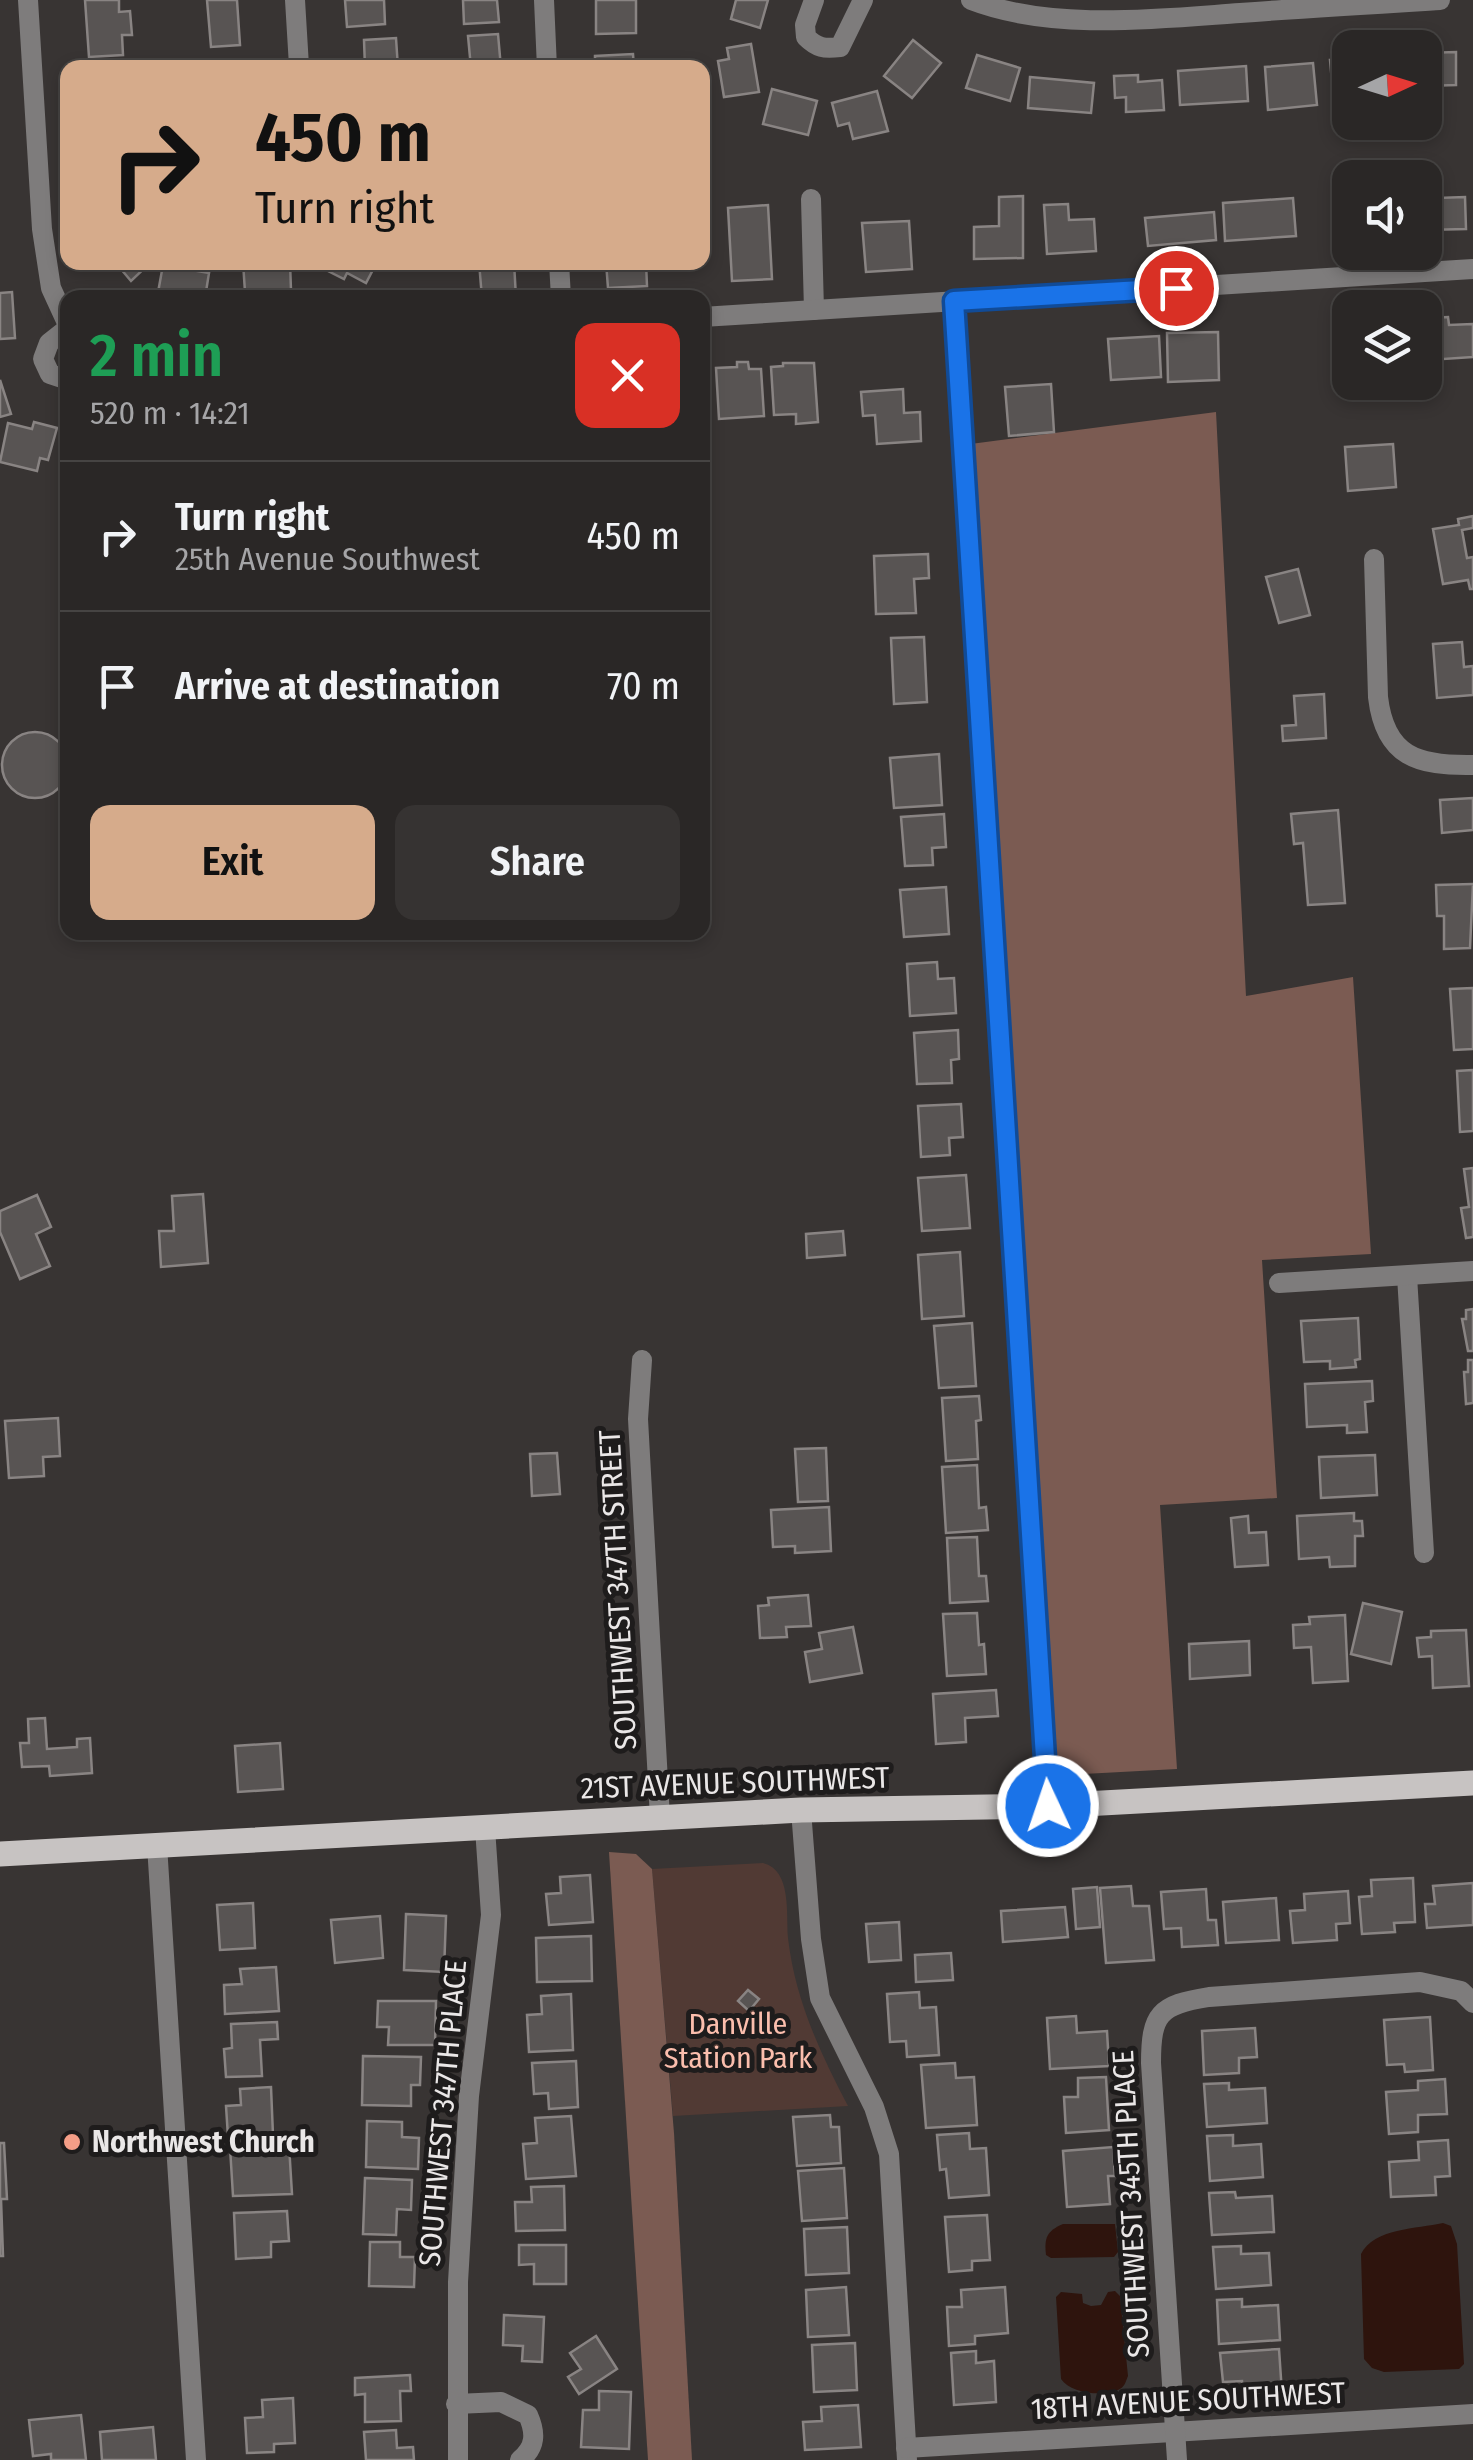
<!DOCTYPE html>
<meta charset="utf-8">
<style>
:root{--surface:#2a2726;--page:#363332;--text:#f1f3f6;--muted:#a5a5a7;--line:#464443;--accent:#d6ab8b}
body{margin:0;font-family:"Fira Sans Condensed",sans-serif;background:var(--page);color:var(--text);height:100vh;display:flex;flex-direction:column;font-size:38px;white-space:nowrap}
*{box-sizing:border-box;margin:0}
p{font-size:32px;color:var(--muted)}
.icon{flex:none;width:55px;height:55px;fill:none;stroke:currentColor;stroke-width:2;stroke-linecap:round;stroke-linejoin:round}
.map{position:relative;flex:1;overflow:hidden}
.side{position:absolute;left:60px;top:290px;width:650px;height:650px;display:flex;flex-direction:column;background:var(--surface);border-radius:20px;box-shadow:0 5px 15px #0003,0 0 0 2px var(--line)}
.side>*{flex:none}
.guide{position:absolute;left:60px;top:60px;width:650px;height:210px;border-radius:20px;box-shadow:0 5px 15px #0003,0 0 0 2px var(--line);background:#d6ab8b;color:#111;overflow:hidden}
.needle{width:65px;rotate:86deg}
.tools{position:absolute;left:1332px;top:30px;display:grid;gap:20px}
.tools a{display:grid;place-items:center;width:110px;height:110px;border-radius:20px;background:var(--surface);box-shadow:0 5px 15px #0003,0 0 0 2px var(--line);font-size:50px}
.pin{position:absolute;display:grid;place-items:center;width:85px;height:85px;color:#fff;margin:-42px;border:5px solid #fff;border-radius:50%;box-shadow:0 2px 10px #0007}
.me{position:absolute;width:110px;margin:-55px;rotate:357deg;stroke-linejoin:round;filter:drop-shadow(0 0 8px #0008)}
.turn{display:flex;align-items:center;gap:35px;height:210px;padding:0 30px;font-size:45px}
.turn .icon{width:130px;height:130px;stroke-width:2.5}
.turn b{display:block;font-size:70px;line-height:85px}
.round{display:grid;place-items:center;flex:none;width:105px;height:105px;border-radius:20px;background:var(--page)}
.summary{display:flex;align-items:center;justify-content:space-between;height:170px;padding:0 30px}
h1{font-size:60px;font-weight:600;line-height:75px;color:#1e9e55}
.button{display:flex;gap:20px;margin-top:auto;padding:20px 30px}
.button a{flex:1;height:115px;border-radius:20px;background:var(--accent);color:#111;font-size:40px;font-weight:600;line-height:115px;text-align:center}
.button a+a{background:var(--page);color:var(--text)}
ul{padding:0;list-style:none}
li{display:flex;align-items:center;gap:30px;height:150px;padding:0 30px;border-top:2px solid var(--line)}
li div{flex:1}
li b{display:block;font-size:38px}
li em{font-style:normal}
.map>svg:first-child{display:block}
.green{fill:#513a34}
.forest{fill:#7b5b52}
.water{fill:#2e140d}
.building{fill:#585453;stroke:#898483;stroke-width:2.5}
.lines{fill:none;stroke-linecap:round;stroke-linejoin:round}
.street{stroke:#7e7c7c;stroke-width:20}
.primary{stroke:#c7c3c2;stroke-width:25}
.route-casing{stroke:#114b97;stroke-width:25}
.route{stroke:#1a73e8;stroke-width:18}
.poi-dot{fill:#f49e87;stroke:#1e1c1c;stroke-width:4}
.labels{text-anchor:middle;stroke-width:10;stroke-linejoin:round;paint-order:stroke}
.street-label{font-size:30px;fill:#eae7e7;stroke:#1e1c1c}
.park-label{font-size:30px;fill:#fbbead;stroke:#1e1c1c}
.poi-label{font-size:30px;font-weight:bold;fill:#eae7e7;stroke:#1e1c1c;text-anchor:start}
</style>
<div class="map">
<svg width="1473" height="2460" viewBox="0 0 1473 2460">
<rect width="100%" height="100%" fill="#383433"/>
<path class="green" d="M763,1863C792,1870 786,1914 788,1938C795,1999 820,2053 848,2106L673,2116L652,1869Z"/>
<g class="forest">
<path d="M1216,412L1246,996L1353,977L1371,1254L1262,1260L1277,1498L1160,1505L1177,1769L1046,1776L963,445Z"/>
<path d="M609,1852L636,1854L652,1869L674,2133L692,2460H648Z"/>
</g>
<g class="water">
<path d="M1443,2223L1451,2226L1457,2244L1464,2364L1459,2369L1384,2372L1372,2368L1364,2359L1361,2254C1374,2228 1417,2229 1443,2223Z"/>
<path d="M1063,2224H1115L1118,2252L1114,2257L1051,2258L1046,2255C1044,2237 1047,2231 1063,2224Z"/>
<path d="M1115,2291L1120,2296L1128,2376C1125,2383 1125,2387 1118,2390C1102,2397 1070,2393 1061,2379L1056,2297L1061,2292L1082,2294L1083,2303L1091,2306L1101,2305L1108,2292Z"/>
</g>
<g class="building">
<path d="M85,0H119V12L130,11L132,35H122L123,55L89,57Z"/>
<path d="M207,0H237L240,45L211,47Z"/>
<path d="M345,0H384L385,24L347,27Z"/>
<path d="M463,0H497L499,22L464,24Z"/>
<path d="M596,0H636V33L596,34Z"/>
<path d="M736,0H768L760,28L731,19Z"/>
<path d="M498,34L501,68H471L468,36Z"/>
<path d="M396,38L398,68H365L364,40Z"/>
<path d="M913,40L941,63L912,98L884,76Z"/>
<path d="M751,44L759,92L724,97L718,61L729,59L727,48Z"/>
<path d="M1456,52V85L1425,86V53Z"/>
<path d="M633,54L634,68H595V56Z"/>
<path d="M977,55L1020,68L1010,101L966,88Z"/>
<path d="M1350,59V92L1333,93L1330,60Z"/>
<path d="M1313,63L1317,105L1268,110L1265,67Z"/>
<path d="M1246,66L1248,101L1180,105L1178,71Z"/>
<path d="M1138,75V82L1162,80L1164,110L1126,112V97L1115,98L1114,76Z"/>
<path d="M1030,77L1094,83L1091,113L1028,108Z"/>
<path d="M772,89L817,101L808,135L763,124Z"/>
<path d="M877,91L888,131L853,139L849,123L838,126L832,103Z"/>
<path d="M1425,178H1436L1437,198L1465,197L1466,229L1425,230Z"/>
<path d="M1350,189V238L1338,239L1335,190Z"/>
<path d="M1023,196V258L974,259V227L999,226V197Z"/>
<path d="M1293,198L1296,236L1225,241L1223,203Z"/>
<path d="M1068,204L1069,220L1094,219L1096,251L1047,254L1044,205Z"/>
<path d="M768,205L772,279L732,281L728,208Z"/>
<path d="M1214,212L1216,240L1148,246L1145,218Z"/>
<path d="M909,221L912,269L866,272L862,223Z"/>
<path d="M115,262H151L131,281Z"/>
<path d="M243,262H290L291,290L245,292Z"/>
<path d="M322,262H377L366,283L347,273L344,279L320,267Z"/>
<path d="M479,262H514L516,298H482Z"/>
<path d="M606,262H646L647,286L608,288Z"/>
<path d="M163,265L209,273L205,298H157Z"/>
<path d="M12,292L15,338L0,339V293Z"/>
<path d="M1448,317L1449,325L1473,324V357L1429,360L1427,318Z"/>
<path d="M1338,326H1350V366H1341Z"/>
<path d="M1218,332L1219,380L1168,382L1167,333Z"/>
<path d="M1159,336L1161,377L1111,380L1108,339Z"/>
<path d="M737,362H748L749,369H761L764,416L719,419L716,368L737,367Z"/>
<path d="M783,363H814L818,422L796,424V414L774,415L771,367L783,366Z"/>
<path d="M0,380L11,414L0,417Z"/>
<path d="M1051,384L1054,432L1009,436L1005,387Z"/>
<path d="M903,389L904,413L920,412L921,441L877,444L875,415L863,416L861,392Z"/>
<path d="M34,422L57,428L48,460L40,458L37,471L0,462L8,423L32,429Z"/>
<path d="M1393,444L1396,487L1348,491L1345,447Z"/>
<path d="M1473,516V528L1462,530L1467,558L1473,557V589H1470L1468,580L1443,584L1433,529L1459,525L1458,519Z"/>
<path d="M928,554L929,578L914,579L916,613L876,614L874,556Z"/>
<path d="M1298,569L1310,615L1279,623L1266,577Z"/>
<path d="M924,637L927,702L894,704L891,638Z"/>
<path d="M1462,642L1464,667L1473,666V695L1437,698L1433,644Z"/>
<path d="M1324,694L1326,738L1283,741L1282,726L1296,725L1294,696Z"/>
<circle cx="35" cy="765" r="33"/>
<path d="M939,754L942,805L894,808L890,758Z"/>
<path d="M1473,798V830L1442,833L1440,800Z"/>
<path d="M1338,810L1345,903L1308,905L1303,843L1294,844L1291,814Z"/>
<path d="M944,814L946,847L932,848L933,865L905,866L901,817Z"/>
<path d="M1473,884L1470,948L1444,949V916H1437L1436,885Z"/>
<path d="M946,887L949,934L904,937L900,890Z"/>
<path d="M937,962L938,979L954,978L956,1013L910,1016L907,964Z"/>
<path d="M1473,988V1049L1454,1050L1450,989Z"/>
<path d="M958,1030L959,1059L951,1060L952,1083L917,1084L914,1033Z"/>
<path d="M1473,1070V1131L1460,1132L1457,1071Z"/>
<path d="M961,1104L963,1137L949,1138L950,1155L921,1157L918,1106Z"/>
<path d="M1473,1168V1237L1466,1238L1461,1208L1469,1207L1464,1169Z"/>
<path d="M966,1175L970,1228L922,1231L918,1178Z"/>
<path d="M203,1194L208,1263L161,1267L159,1231H174L172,1196Z"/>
<path d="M37,1195L51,1227L36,1234L50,1266L20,1279L0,1232V1211Z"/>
<path d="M843,1231L845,1255L807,1258L806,1234Z"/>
<path d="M960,1252L964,1316L922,1319L918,1255Z"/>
<path d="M1473,1309V1351H1468L1462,1319H1466V1310Z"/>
<path d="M1358,1318L1360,1359L1355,1360L1356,1367L1330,1369V1361L1304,1362L1301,1321Z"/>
<path d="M972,1323L976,1386L939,1388L934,1326Z"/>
<path d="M1468,1360H1473V1403L1466,1404L1464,1372H1468Z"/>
<path d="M1372,1381L1373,1401L1365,1402L1367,1432L1347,1433V1425L1307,1427L1305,1384Z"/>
<path d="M979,1396L981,1420L976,1421L978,1459L946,1461L942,1398Z"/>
<path d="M58,1418L60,1456L43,1457L44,1476L9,1478L5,1421Z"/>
<path d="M826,1448L828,1501L798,1502L795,1449Z"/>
<path d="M557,1453L560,1494L532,1496L530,1454Z"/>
<path d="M1375,1455L1377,1495L1321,1498L1319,1457Z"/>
<path d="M977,1465L979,1508L986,1507L988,1530L946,1533L942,1467Z"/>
<path d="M829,1507L831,1551L795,1553V1546L773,1547L771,1510Z"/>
<path d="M1354,1513V1521H1362L1363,1536H1355V1566L1330,1567L1329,1557L1299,1559L1297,1516Z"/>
<path d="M1248,1516L1249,1533L1266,1532L1268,1565L1235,1567L1231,1518Z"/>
<path d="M977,1537L979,1576H986L988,1601L950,1603L947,1538Z"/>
<path d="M808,1595L811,1626L786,1627L787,1637L760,1638L758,1606L769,1605L768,1598Z"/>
<path d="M1363,1603L1402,1612L1391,1664L1351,1654Z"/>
<path d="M977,1613L979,1645L984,1644L986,1674L947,1676L943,1614Z"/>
<path d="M1345,1615L1348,1681L1313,1683L1311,1647L1294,1648L1293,1625L1310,1624L1309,1617Z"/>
<path d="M853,1627L862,1673L810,1682L805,1652L822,1649L819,1633Z"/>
<path d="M1466,1630L1469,1686L1433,1688L1432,1656L1419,1657L1417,1638L1431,1637V1631Z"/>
<path d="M1249,1641L1250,1675L1190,1679L1189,1644Z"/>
<path d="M996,1690L998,1716L965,1718L966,1742L936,1744L933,1694Z"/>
<path d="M45,1718L47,1749L77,1747V1739L90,1738L92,1773L50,1776L49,1766L22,1767L20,1743H29L28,1719Z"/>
<path d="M280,1743L283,1789L238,1792L235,1746Z"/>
<path d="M590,1875L593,1922L549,1925L546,1894L561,1893L560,1877Z"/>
<path d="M1413,1878L1415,1922L1394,1923L1395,1932L1362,1934L1359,1897L1372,1896L1371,1880Z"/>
<path d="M1473,1883V1925L1427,1928L1425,1904H1435L1433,1886Z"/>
<path d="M1131,1886L1133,1906H1149L1154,1960L1106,1963L1100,1888Z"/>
<path d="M1097,1887L1100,1927L1076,1929L1073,1889Z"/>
<path d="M1206,1889L1208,1920H1216L1218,1945L1182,1947L1181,1928L1164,1929L1161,1892Z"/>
<path d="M1348,1891L1350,1923L1336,1924L1337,1940L1293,1943L1290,1911L1305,1910L1304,1894Z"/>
<path d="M1276,1898L1279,1940L1226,1943L1223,1902Z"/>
<path d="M253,1903L255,1948L220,1950L217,1905Z"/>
<path d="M1065,1907L1068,1937L1003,1942L1001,1911Z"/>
<path d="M406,1914L446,1916L444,1972L404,1970Z"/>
<path d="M380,1916L383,1958L335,1963L331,1920Z"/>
<path d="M899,1922L901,1960L869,1962L866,1924Z"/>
<path d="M591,1936L592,1981L537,1982L536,1938Z"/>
<path d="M951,1953L953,1980L916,1982L915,1955Z"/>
<path d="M276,1967L279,2011L225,2014L224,1985L242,1984L240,1969Z"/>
<path d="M748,1990L759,1999L749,2011L738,2001Z"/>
<path d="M919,1992L920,2008L936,2007L939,2055L907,2057L906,2041L890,2042L887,1994Z"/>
<path d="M571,1994L573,2050L529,2052L527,2015L542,2014L541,1996Z"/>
<path d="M378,2001H436L435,2045H388L389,2027H377Z"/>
<path d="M1076,2016L1077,2033L1107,2031L1109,2066L1050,2069L1047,2018Z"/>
<path d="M1430,2017L1433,2070L1405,2072L1404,2064L1387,2065L1384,2020Z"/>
<path d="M277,2022L278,2039L260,2040L262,2076L226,2077L224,2049L232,2048L231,2024Z"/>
<path d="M1255,2028L1257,2057L1239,2058V2073L1204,2075L1202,2031Z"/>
<path d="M363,2056L421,2057L420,2085H411V2106L362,2105Z"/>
<path d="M576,2061L578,2107L549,2109L548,2093L534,2094L532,2063Z"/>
<path d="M955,2063L956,2078L974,2077L977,2125L926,2128L921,2065Z"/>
<path d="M1106,2077L1109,2130L1066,2133L1064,2097H1078V2078Z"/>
<path d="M1445,2079L1447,2114L1418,2115V2132L1389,2134L1386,2092L1418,2090V2081Z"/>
<path d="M1229,2083V2090L1265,2088L1267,2123L1207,2127L1204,2084Z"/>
<path d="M271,2087L273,2135L228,2137L226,2106L241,2105L240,2089Z"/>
<path d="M830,2115L831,2127H839L841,2163L797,2166L793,2117Z"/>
<path d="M571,2116L576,2176L526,2179L523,2144L537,2143L535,2118Z"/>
<path d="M367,2121L402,2122V2137L419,2138L418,2169L366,2167Z"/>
<path d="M969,2133L970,2149L986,2148L989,2195L949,2198L946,2169L940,2170L937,2135Z"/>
<path d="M1233,2135V2146L1261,2144L1263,2177L1210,2181L1207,2136Z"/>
<path d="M1448,2140L1450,2176L1435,2177L1436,2195L1391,2197L1389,2162L1419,2160L1418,2142Z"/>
<path d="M0,2143H4L7,2199H1L3,2256H0Z"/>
<path d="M289,2145L292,2194L233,2196L230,2147Z"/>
<path d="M1113,2147L1115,2176H1108L1110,2204L1067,2207L1063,2151Z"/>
<path d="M844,2168L847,2218L802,2221L798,2171Z"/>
<path d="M365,2178L412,2180L411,2210L397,2209L396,2235L363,2234Z"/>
<path d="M564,2186L565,2230L516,2231L515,2202H532L531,2187Z"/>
<path d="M1235,2192L1236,2198L1272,2196L1274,2232L1212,2235L1209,2193Z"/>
<path d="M287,2211L289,2241L271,2242V2257L236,2259L234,2213Z"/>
<path d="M987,2215L990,2260L972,2261V2270L949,2272L945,2217Z"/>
<path d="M847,2227L849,2273L806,2275L804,2229Z"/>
<path d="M370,2242H400V2257H415L414,2287L369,2286Z"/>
<path d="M519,2245H566V2284H534V2264L519,2265Z"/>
<path d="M1241,2246V2254L1269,2253L1271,2285L1216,2289L1213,2247Z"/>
<path d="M846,2287L849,2335L808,2337L806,2290Z"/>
<path d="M1005,2287L1008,2333L975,2336V2344L949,2346L947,2307H962L961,2290Z"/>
<path d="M1242,2299V2307L1278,2305L1280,2340L1219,2344L1217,2300Z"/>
<path d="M504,2315L544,2317L542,2362L522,2361L523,2346L503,2345Z"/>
<path d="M596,2336L617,2369L579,2394L568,2377L581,2369L570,2353Z"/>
<path d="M855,2343L857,2390L814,2392L812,2345Z"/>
<path d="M1279,2349L1282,2393L1243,2395L1242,2381L1223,2382L1220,2353Z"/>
<path d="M976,2351V2363L994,2361L996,2402L954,2405L951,2353Z"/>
<path d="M410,2375L411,2391H400L401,2421L365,2422V2394L355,2395V2378Z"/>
<path d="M599,2391L631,2392L629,2449L581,2447L583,2410H599Z"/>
<path d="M293,2398L295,2443L274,2444V2452L247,2453L245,2418L263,2417L262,2400Z"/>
<path d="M858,2405L861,2447L805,2450L803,2422L822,2421L821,2407Z"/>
<path d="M81,2415L86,2460H51V2454L33,2456L29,2420Z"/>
<path d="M153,2427L156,2460H102L100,2432Z"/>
<path d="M396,2430L397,2448L413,2447L414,2460H366L364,2432Z"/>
</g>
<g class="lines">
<g class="street">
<path d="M28,0L42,229L51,288L68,325"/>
<path d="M295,0L299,66"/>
<path d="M544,0L547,68"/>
<path d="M814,0L805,25L806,37C817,48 824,49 840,47L863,0"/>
<path d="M971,0C1051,31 1156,19 1240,13C1307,8 1374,4 1440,0"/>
<path d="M811,199L814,310"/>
<path d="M559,262L561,298"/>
<path d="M954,301L1047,1806"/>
<path d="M702,317L1473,269"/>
<path d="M68,328L49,343L43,359L50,374L68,380"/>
<path d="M1374,559L1378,697C1385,757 1418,766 1473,765"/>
<path d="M1407,1276L1424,1553"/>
<path d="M1279,1283L1473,1271"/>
<path d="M642,1360L638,1419L660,1818"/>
<path d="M801,1810L811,1939L820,1998L874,2107L889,2154L907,2460"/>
<path d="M157,1845L196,2460"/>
<path d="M456,2404L501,2402L528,2415C536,2433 536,2447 520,2460"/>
<path d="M906,2448L1473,2414"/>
<path d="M458,2460V2282L469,2096L491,1915L485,1828"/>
<path d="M1177,2460L1151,2063C1151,2014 1159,2005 1209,1997L1420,1982L1461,1991L1473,2003"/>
</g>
<path class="primary" d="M0,1854L801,1810L1047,1806L1473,1783"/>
</g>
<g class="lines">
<defs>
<path id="route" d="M1048,1806L954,301L1176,288"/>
</defs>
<use href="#route" class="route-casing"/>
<use href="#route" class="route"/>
</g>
<circle class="poi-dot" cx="72" cy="2142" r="10"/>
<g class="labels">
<g class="street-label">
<text transform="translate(618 1590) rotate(-93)" y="10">SOUTHWEST 347TH STREET</text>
<text transform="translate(735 1783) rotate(-2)" y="10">21ST AVENUE SOUTHWEST</text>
<text transform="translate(443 2113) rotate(-85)" y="10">SOUTHWEST 347TH PLACE</text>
<text transform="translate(1131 2204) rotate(-93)" y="10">SOUTHWEST 345TH PLACE</text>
<text transform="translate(1188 2401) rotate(-3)" y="10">18TH AVENUE SOUTHWEST</text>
</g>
<g class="park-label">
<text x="738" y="2034">Danville<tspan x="738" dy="34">Station Park</tspan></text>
</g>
<g class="poi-label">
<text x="92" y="2152">Northwest Church</text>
</g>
</g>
</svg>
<div class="tools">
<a><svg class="needle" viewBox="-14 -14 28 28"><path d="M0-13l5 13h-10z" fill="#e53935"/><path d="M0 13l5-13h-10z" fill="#a5a5a7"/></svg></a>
<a><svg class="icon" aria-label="sound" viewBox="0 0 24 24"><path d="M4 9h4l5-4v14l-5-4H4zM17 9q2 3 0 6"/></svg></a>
<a><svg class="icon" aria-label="layers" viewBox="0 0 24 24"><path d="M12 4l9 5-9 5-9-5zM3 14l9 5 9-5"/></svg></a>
</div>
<div class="pin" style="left:1176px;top:288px;background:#d93025"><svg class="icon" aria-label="arrive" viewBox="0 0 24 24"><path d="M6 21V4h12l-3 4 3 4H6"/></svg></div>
<svg class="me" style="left:1048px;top:1806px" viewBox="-20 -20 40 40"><circle r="17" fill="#1a73e8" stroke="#fff" stroke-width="3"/><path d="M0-11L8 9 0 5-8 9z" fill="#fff"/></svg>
<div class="guide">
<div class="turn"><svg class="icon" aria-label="right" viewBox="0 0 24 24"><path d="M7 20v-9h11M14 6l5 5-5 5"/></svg><div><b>450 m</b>Turn right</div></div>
</div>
<section class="side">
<div class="summary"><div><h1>2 min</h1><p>520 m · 14:21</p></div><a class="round" style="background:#d93025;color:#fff"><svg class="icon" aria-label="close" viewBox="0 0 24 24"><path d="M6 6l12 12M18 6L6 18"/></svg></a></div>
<ul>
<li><svg class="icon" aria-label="right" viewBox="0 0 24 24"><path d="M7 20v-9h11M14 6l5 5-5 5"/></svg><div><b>Turn right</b><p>25th Avenue Southwest</p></div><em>450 m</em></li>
<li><svg class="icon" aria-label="arrive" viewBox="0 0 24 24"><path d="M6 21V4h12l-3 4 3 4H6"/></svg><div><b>Arrive at destination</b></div><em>70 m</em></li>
</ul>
<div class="button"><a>Exit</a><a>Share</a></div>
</section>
</div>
